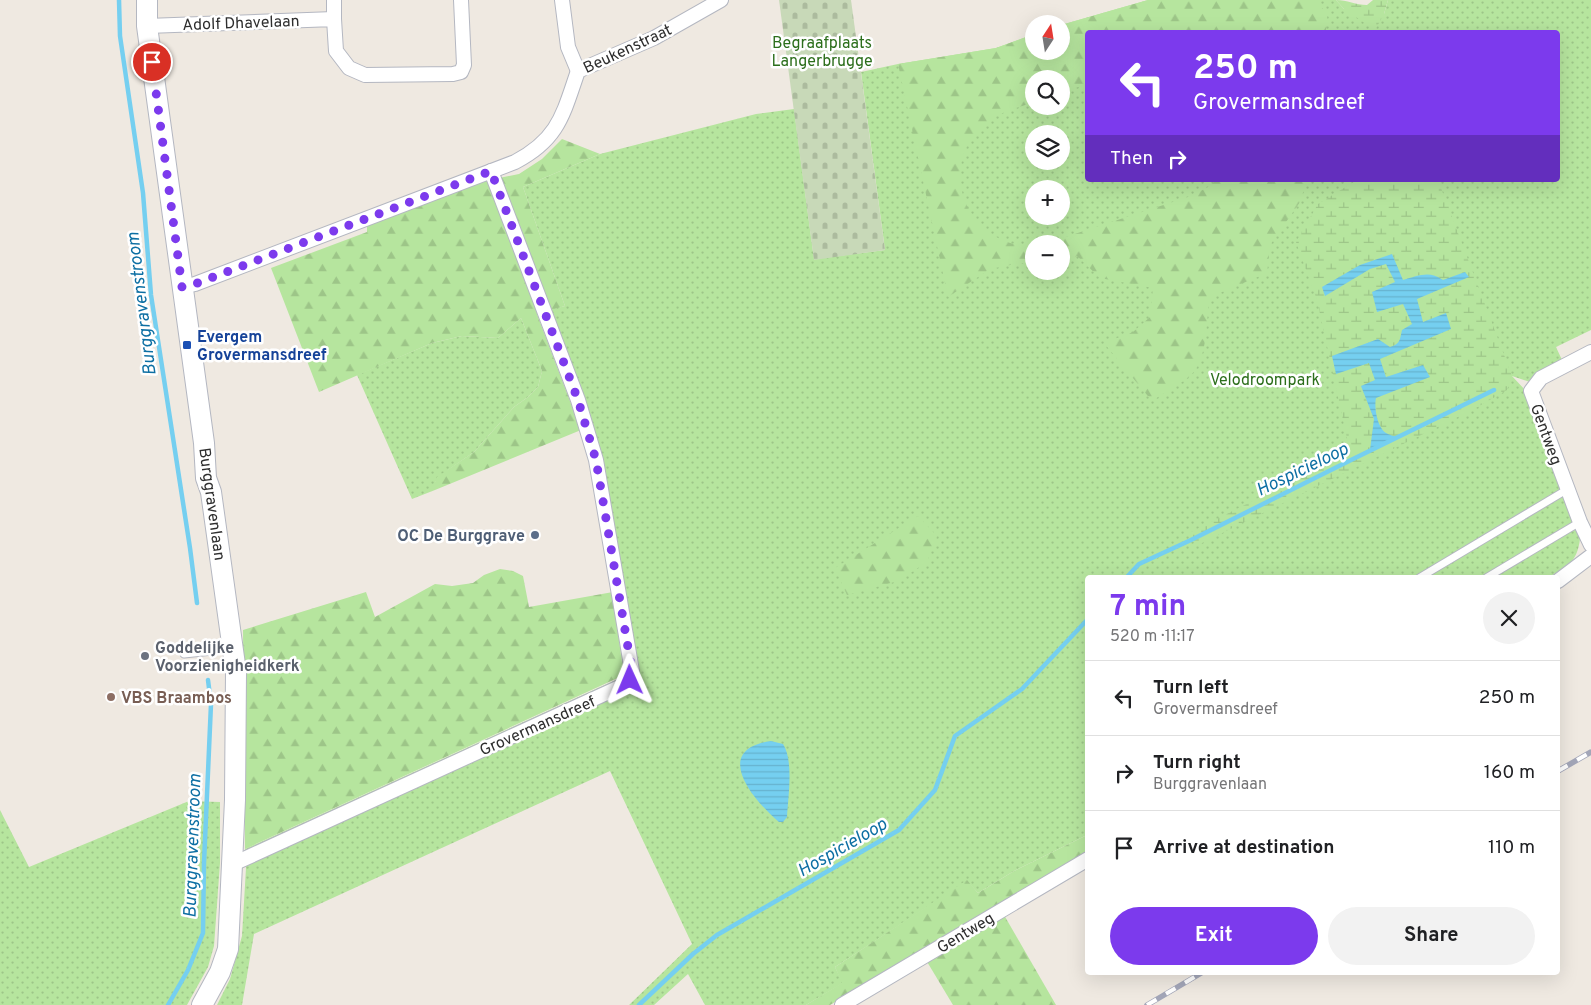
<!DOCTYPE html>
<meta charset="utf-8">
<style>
:root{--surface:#fff;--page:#f2f2f2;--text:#202124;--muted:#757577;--line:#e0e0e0;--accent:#7c3aed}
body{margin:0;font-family:Overpass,sans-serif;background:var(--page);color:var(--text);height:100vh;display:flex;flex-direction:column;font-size:19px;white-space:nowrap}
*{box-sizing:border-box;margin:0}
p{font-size:16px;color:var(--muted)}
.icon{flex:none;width:28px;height:28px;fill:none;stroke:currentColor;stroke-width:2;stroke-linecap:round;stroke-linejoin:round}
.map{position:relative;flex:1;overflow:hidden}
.details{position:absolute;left:1085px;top:575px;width:475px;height:400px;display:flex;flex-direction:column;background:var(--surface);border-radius:5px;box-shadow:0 5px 20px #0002}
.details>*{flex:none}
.top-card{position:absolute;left:1085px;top:30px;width:475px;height:152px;border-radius:5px;box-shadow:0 5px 20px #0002;background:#7c3aed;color:#fff;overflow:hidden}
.needle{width:32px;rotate:12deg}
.controls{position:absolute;left:1025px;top:15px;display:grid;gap:10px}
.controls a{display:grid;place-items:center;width:45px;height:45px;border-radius:50%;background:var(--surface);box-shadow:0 5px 20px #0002;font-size:25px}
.pin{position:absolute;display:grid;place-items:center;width:42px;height:42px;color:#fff;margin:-21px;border:2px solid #fff;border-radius:50%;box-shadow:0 1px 5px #0007}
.me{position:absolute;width:55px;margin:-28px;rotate:359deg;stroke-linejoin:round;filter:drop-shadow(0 0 4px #0008)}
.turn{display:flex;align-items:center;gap:18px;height:105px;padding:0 25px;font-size:22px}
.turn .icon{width:65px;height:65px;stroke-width:2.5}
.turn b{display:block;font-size:35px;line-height:42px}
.then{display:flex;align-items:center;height:48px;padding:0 25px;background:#0003;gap:10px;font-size:19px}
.round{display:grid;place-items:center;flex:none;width:52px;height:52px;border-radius:26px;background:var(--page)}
.head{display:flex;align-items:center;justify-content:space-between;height:85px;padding:0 25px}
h1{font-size:30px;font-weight:700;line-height:38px;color:var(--accent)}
.button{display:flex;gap:10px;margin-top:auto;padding:10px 25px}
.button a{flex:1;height:58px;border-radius:30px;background:var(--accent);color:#fff;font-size:20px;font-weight:700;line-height:58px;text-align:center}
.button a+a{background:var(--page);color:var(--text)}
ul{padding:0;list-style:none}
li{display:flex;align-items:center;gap:15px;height:75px;padding:0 25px;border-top:1px solid var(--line)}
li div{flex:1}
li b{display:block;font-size:19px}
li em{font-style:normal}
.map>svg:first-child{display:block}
.grass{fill:url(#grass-dots);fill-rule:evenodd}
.forest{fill:url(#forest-firs)}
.wetland{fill:url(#wetland-marsh);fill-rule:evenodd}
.cemetery{fill:url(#cemetery-stones)}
.water{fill:url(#water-rules)}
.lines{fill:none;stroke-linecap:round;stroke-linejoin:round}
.stream{stroke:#75cff0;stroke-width:4.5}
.service-casing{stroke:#b4b7c1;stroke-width:9}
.minor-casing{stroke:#b4b7c1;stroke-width:16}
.secondary-casing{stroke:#b4b7c1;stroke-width:22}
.service{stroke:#fff;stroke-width:7}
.minor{stroke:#fff;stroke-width:14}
.secondary{stroke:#fff;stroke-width:20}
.rail-casing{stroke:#a3a6b8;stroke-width:5.5}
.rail{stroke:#fff;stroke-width:4;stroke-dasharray:11;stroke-linecap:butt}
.route{stroke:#7c3aed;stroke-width:9;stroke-dasharray:0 16.2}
.transit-dot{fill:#1a4fb4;stroke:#fff;stroke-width:2}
.service-dot{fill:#5c6f8a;stroke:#fff;stroke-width:2}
.worship-dot{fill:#6b7280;stroke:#fff;stroke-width:2}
.education-dot{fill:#8d6e63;stroke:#fff;stroke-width:2}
.labels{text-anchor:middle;stroke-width:5;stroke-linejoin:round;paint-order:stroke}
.street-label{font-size:16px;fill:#2e2e2e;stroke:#fff}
.park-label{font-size:16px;fill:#2c6e1b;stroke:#fff}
.transit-label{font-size:16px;font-weight:bold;fill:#164399;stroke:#fff;text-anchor:start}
.service-label{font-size:16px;font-weight:bold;fill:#4e5e75;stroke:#fff;text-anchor:end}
.worship-label{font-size:16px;font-weight:bold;fill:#5b616d;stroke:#fff;text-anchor:start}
.education-label{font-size:16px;font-weight:bold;fill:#785e54;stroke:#fff;text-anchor:start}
.water-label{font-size:18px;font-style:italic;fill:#0d6fa3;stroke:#fff}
</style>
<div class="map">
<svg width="1591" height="1005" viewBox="0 0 1591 1005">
<defs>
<pattern id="grass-dots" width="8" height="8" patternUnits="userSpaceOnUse" patternTransform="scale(1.25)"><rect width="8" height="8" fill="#b6e59e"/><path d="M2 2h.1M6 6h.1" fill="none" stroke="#9dc588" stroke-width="1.8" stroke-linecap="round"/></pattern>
<pattern id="forest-firs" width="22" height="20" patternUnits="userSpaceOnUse" patternTransform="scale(1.25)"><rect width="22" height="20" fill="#b6e59e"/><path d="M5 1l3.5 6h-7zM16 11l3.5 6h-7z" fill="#9dc588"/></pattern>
<pattern id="wetland-marsh" width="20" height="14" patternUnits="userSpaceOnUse" patternTransform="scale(1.25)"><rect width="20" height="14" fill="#b6e59e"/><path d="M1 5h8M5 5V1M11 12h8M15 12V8" fill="none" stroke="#9dc588"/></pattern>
<pattern id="cemetery-stones" width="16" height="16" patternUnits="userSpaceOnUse" patternTransform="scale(1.25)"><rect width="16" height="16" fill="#c8d9b8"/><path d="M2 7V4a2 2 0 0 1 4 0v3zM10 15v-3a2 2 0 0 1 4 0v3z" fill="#acbb9e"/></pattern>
<pattern id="water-rules" width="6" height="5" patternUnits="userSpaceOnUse" patternTransform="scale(1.25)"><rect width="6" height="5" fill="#75cff0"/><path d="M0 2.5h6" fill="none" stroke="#66b2ce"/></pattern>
</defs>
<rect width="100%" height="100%" fill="#efe9e1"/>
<g class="grass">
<path d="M1148,0H1336L1344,9L1384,14L1388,0H1591V330L1556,347L1562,360L1542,370L1530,382L1512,376L1526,391L1580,539C1577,563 1567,566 1548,578H1088L1087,835L1014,871L978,893L967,881L835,967L843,983L806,1005H705L688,974L654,1005H629L692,944L610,771L254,934L242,1005H217L230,979L242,936L246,868L245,849L620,678L623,671L613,592L591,461L581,430L537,313L565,306L523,187L600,154L756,114L794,109L814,259L885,250L861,72L898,64L996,48L1034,34V51H1061V25ZM1088,32H1558V180H1088ZM1034,79H1061V106H1034ZM1034,134H1061V161H1034ZM1034,189H1061V216H1034ZM1034,244H1061V271H1034Z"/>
<path d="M521,318L542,371L538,387L528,397L514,407L474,452L448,470L435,482V490L412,499L357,375L432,343L462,336L498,338Z"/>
<path d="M189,801L220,802V863L214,946L208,967L187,1005H0V810L29,867Z"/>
</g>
<g class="forest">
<path d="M1148,0H1315C1326,12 1331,16 1325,32H1088L1087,84L1061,93V79H1034V102C1019,107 1001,112 988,121C945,154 954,216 1000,239C1010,244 1023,247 1034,245V265L1020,263L990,269L948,297L898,64L996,48L1034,34V51H1061V25Z"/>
<path d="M562,139L600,154L523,187L565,306L537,314L581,430L435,490V482L437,477L474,452L514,407L528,397L538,387L542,371L521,318L498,338L462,336L432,343L319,392L271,268L367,232V226L484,181L519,174L542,159Z"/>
<path d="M1216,180H1307L1300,202L1270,245L1267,273L1210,297C1205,321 1209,357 1191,375C1182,383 1162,394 1152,401L1104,343L1133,332L1150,317L1153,288L1100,278L1077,256L1061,263V244H1044L1191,196L1210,186Z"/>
<path d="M918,516L937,536L927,562L898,581L847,595L835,568Z"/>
<path d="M500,569L513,571L523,576L529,607L613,592L623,671L622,676L245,849L243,630L366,592L375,617L435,584L452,586L473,583L484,575Z"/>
<path d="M1087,835V852L830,1005H806L842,983L835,967L967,880L978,893L1014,871Z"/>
<path d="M1004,915L1056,1005H953L926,960Z"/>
</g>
<g class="wetland">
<path d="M1336,0C1347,0 1356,5 1367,5L1373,0H1388L1384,14L1375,30L1344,9Z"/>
<path d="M1357,180H1438L1512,376L1507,390L1474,409L1198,545L1191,540V532L1350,452L1317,300L1296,242L1318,204ZM1392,254L1403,280C1418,276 1430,270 1443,280L1464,272L1468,277L1417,299L1423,322L1451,329L1380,359L1386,377L1422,365L1376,398C1374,407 1377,426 1385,432C1388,435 1393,436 1397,437L1371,450L1374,419L1361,386L1375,381L1369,362L1332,356L1378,339L1390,347L1396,345L1401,339V334L1412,324L1403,304L1378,312L1395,282L1386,264L1370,269L1325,296L1322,287L1360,265Z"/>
</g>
<path class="cemetery" d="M779,0H851L885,250L814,260Z"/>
<g class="water">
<path d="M1392,254L1403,280C1418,276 1429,270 1443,280L1465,272L1469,277L1417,299L1423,322L1446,313L1451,329L1380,359L1386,377L1423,365L1430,377L1376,398C1374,407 1377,427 1386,433C1389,435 1394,436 1398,437L1370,450L1374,419L1361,386L1375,380L1369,363L1336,374L1332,356L1378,339L1390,347C1401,344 1400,338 1402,330L1412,324L1403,304L1377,312L1372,292L1395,282L1386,264L1370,269L1325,296L1322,287L1360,265Z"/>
<path d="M771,741L783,744C794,761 788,797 787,817L783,822H779C754,801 710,750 771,741Z"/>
</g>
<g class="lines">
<g class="stream">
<path d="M119,0L120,36L143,193L151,295L190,548L197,603"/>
<path d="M1126,578L1139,564L1191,540L1351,460L1494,390"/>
<path d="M168,1005L188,970L203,933L204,863L211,704L208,680"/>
<path d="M639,1005L693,954L717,935L899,830L935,790L955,736L1022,689L1088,619"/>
</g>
<defs>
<g id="service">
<path d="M1419,578L1568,489"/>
<path d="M1486,578L1580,522"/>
<path d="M184,654L231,649"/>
</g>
<g id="minor">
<path d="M334,0V19"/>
<path d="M562,0L568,47L578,71"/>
<path d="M147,26L334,19L336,51L349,68L365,75L453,74L461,72L464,65L461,0"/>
<path d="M182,287L195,284L515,162C559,139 563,114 578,71L654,38L721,0"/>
<path d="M1591,352L1541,378L1531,391L1580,522L1591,545"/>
<path d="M1558,581L1591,556"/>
<path d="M233,864L624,685L630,681L632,671L596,460L578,400L491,171"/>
<path d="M842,1005L1088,859"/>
</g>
<path id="secondary" d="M147,0V26L204,443L206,478L211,492L236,672L235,800L228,949L220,972L202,1005"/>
</defs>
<use href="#service" class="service-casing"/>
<use href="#minor" class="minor-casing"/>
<use href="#secondary" class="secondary-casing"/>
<use href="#service" class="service"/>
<use href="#minor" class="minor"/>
<use href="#secondary" class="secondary"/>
<defs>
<g id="rail">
<path d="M1558,771L1591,752"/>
<path d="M1147,1005L1203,972"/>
</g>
</defs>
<use href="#rail" class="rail-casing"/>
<use href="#rail" class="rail"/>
</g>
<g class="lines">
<path class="route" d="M152,62L182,287L195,284L491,171L578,400L596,460L632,671L630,680"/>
</g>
<rect class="transit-dot" x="182" y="340" width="10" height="10" rx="2.5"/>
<circle class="service-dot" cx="535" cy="535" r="5"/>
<circle class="worship-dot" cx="145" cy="656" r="5"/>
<circle class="education-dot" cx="111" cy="697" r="5"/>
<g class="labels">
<g class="street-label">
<text transform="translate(241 22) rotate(-2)" y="6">Adolf Dhavelaan</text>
<text transform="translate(627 48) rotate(-25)" y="6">Beukenstraat</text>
<text transform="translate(1547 434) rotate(70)" y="6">Gentweg</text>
<text transform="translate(213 504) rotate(82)" y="6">Burggravenlaan</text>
<text transform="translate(537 725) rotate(-24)" y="6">Grovermansdreef</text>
<text transform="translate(965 932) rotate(-31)" y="6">Gentweg</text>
</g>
<g class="park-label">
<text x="822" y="48">Begraafplaats<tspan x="822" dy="18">Langerbrugge</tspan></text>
<text x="1265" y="385">Velodroompark</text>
</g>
<g class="transit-label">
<text x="197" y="342">Evergem<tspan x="197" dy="18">Grovermansdreef</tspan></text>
</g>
<g class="service-label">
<text x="525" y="541">OC De Burggrave</text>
</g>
<g class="worship-label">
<text x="155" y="653">Goddelijke<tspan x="155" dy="18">Voorzienigheidkerk</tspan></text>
</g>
<g class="education-label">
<text x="121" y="703">VBS Braambos</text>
</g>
<g class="water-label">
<text transform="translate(141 304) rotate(-97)" y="6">Burggravenstroom</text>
<text transform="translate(1302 469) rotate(-26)" y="6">Hospicieloop</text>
<text transform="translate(192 846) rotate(-88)" y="6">Burggravenstroom</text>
<text transform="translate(842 847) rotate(-30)" y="6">Hospicieloop</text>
</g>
</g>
</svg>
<div class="controls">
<a><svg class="needle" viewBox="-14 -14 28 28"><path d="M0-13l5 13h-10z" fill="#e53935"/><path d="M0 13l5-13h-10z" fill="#757577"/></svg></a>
<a><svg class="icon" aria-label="search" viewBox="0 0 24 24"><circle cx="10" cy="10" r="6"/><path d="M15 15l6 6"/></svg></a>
<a><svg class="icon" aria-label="layers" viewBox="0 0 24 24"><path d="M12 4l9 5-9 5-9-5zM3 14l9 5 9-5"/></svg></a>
<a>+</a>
<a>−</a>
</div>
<div class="pin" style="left:152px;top:62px;background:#d93025"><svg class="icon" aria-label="arrive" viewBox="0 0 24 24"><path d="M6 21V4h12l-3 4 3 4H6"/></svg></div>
<svg class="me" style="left:630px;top:680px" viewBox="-20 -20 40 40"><path d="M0-17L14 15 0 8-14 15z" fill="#7c3aed" stroke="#fff" stroke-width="4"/></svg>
<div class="top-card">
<div class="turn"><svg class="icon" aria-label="left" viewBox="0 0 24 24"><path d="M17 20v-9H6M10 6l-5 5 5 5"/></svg><div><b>250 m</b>Grovermansdreef</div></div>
<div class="then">Then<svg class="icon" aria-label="right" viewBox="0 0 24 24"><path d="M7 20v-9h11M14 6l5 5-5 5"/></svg></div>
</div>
<section class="details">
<div class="head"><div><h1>7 min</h1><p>520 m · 11:17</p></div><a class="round"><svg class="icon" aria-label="close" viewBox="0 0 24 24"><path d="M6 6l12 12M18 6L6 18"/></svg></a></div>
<ul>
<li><svg class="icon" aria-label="left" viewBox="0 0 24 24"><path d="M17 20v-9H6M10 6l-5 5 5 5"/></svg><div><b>Turn left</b><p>Grovermansdreef</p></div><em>250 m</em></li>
<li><svg class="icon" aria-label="right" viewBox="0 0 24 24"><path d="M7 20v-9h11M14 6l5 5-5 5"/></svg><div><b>Turn right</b><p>Burggravenlaan</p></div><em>160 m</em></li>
<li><svg class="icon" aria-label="arrive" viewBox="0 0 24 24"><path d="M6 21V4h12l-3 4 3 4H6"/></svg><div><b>Arrive at destination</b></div><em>110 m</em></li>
</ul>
<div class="button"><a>Exit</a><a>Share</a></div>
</section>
</div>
